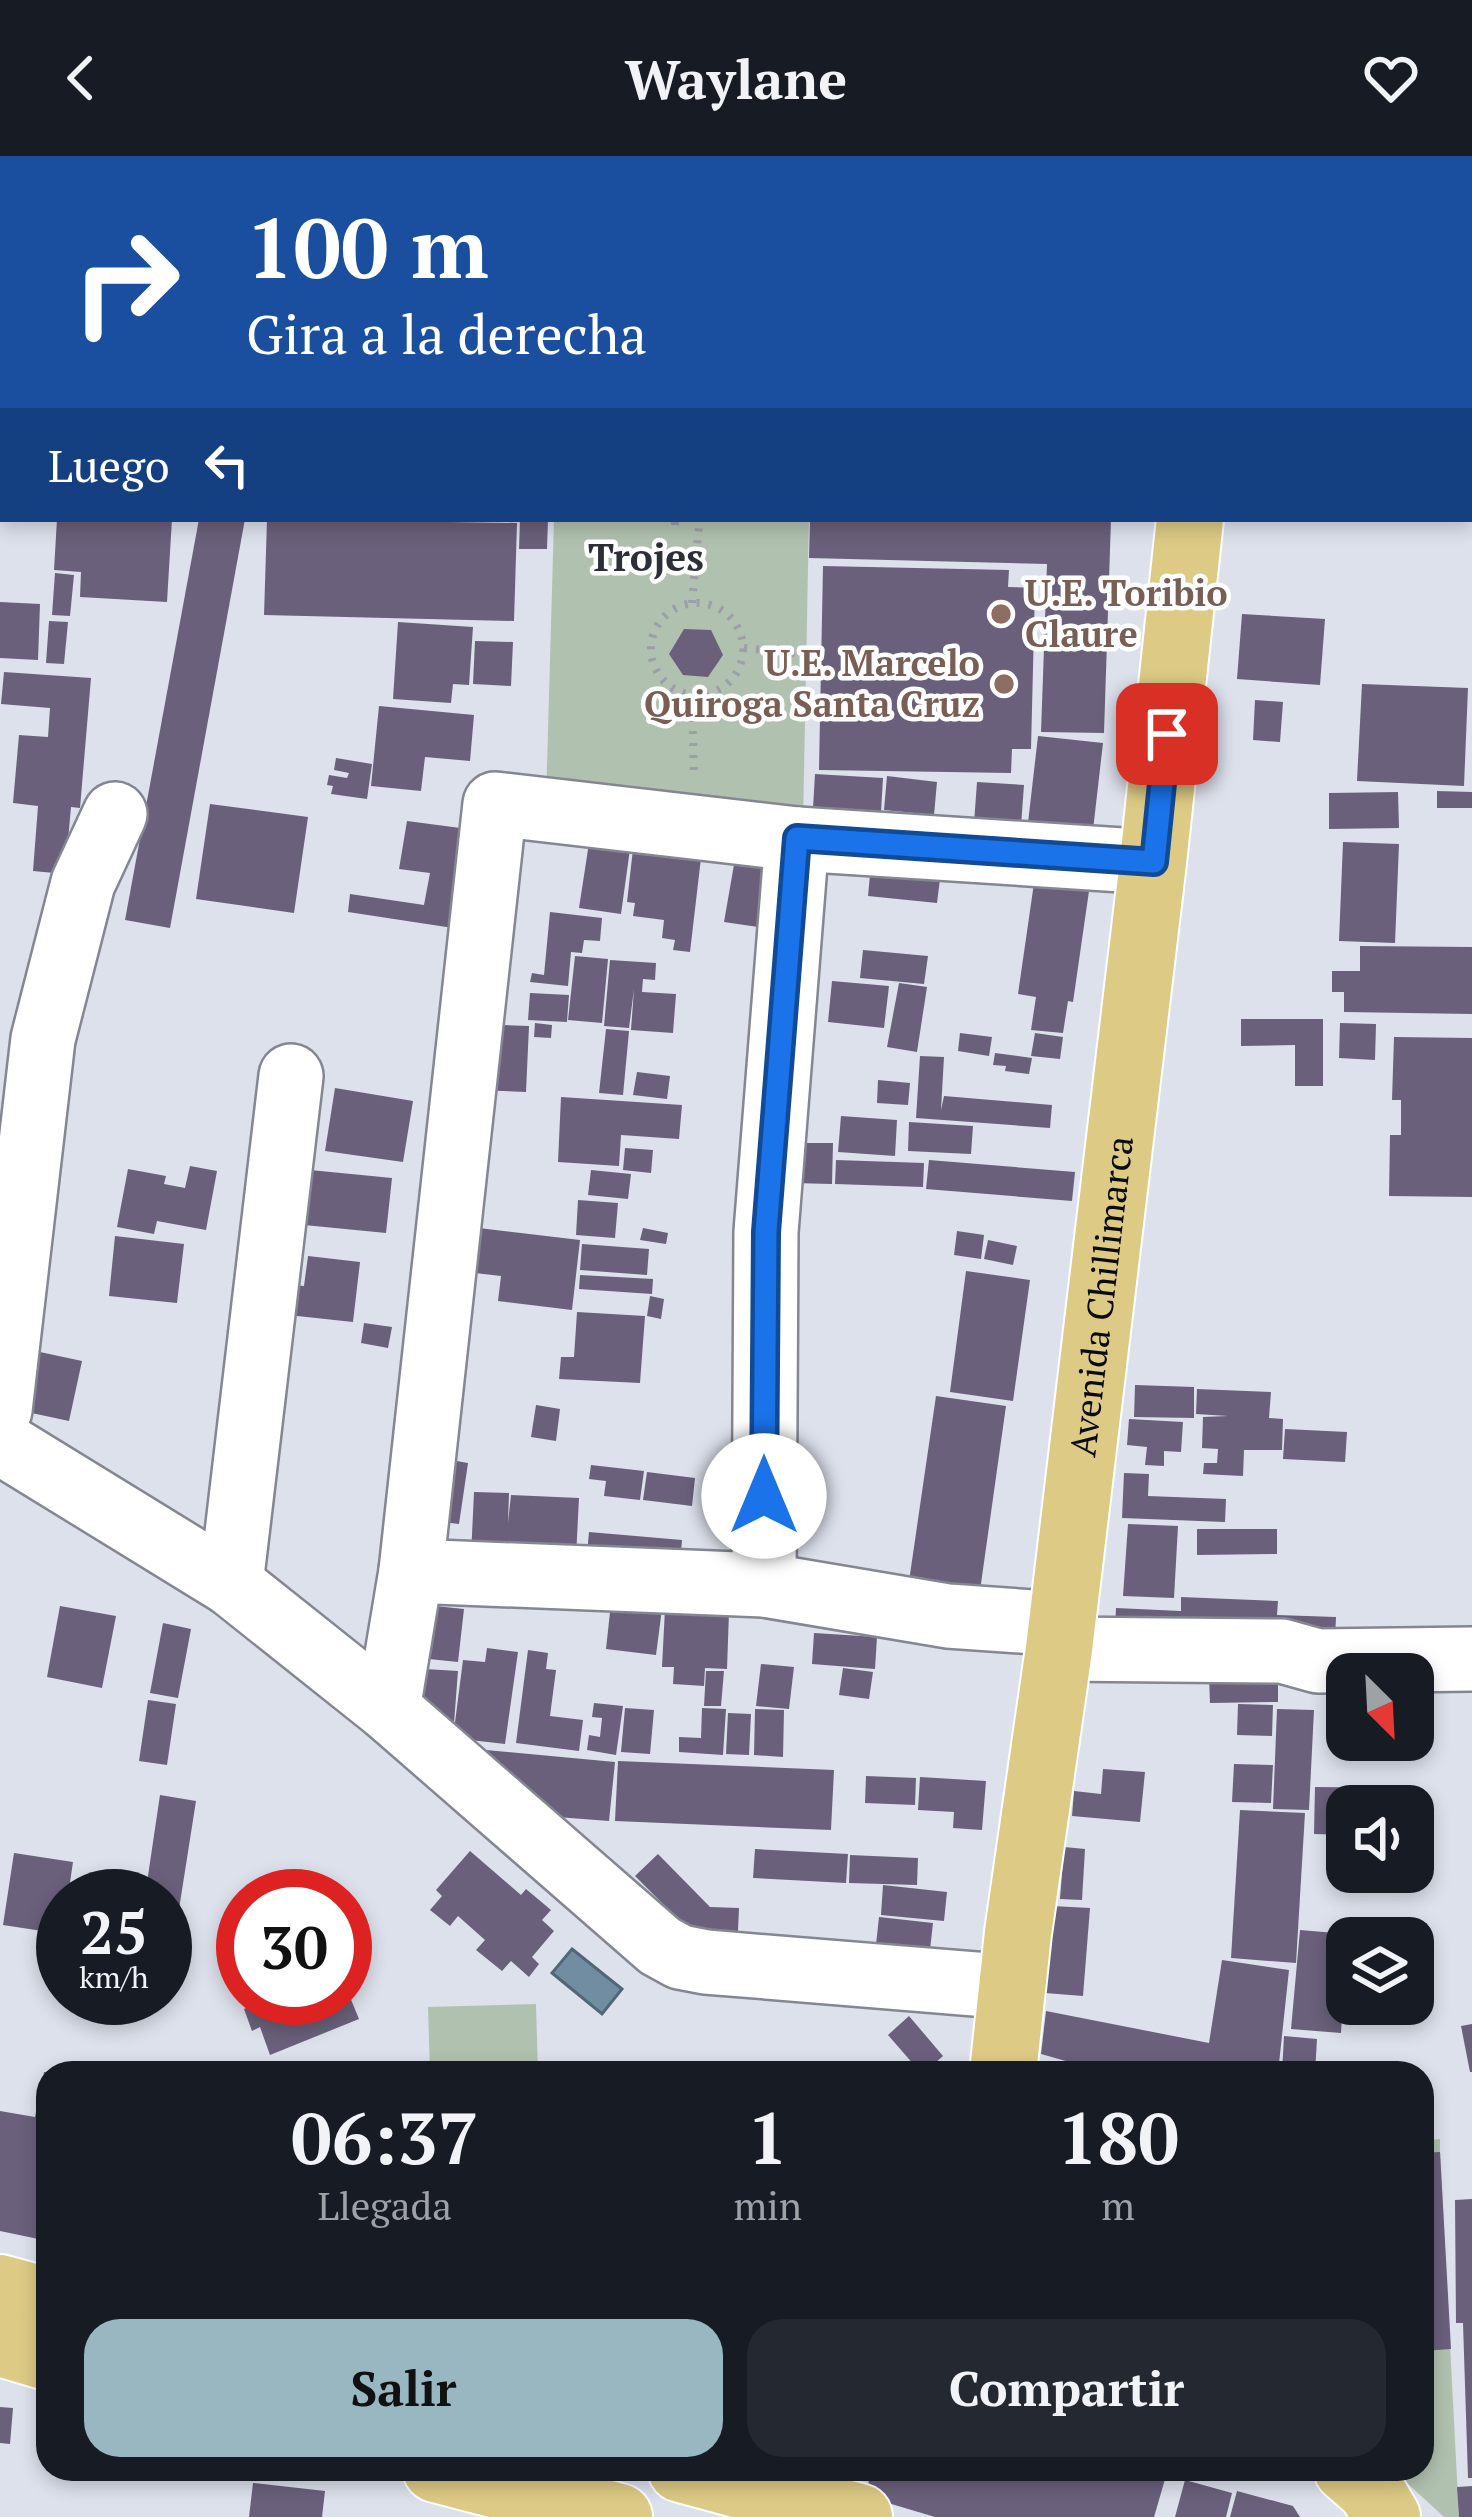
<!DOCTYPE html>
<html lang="es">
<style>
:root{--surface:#171b24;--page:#242831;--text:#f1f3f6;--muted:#9ea1a6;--accent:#98b7c1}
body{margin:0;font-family:"PT Serif",serif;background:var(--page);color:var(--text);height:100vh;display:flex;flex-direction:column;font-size:45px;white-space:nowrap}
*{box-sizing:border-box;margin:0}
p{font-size:39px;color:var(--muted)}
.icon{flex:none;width:66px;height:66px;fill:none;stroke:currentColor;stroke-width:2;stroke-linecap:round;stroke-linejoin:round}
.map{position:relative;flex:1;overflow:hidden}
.drawer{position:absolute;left:36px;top:1905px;width:1398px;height:420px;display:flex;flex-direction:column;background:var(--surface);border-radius:36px;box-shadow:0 6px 18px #0003}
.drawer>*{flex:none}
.hud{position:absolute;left:0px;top:0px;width:1473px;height:366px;box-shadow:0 6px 18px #0003;background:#1a4fa0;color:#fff;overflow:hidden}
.needle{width:78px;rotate:156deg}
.controls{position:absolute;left:1326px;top:1497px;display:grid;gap:24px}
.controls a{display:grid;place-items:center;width:108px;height:108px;border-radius:24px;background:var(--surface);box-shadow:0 6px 18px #0003;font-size:60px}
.speed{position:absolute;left:36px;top:1713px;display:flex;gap:24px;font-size:60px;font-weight:700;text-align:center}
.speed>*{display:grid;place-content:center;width:156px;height:156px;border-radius:50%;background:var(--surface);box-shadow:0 6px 18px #0003;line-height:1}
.speed small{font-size:30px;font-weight:400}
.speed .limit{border:18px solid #d22;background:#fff;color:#111}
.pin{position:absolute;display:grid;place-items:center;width:102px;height:102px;color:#fff;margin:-51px;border-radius:24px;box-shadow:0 6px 18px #0006}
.me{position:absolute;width:132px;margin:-66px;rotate:0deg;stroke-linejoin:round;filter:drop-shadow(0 0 9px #0008)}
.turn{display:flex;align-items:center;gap:42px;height:252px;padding:0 48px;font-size:54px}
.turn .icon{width:156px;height:156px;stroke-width:2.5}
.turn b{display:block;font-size:84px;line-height:102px}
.then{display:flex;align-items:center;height:114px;padding:0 48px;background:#0003;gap:24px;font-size:45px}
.eta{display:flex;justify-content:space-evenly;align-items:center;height:204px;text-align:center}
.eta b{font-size:72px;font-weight:600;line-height:84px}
.primary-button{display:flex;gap:24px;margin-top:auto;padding:24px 48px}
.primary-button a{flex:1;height:138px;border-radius:36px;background:var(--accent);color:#111;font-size:48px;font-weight:600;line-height:138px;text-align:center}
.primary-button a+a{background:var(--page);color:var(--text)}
header{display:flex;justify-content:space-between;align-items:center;height:156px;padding:0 48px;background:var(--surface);font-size:54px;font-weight:600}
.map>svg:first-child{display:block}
.green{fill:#b1c1af}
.water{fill:#718da2;stroke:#526676;stroke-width:3}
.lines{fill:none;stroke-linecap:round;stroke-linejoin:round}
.canal{stroke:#718da2;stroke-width:45}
.building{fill:#6a607b}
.minor-casing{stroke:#848791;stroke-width:68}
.major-casing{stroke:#fff;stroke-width:70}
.path{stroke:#9c9fa8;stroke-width:8;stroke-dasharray:3 9;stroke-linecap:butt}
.minor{stroke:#fff;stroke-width:63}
.major{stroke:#ddca85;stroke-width:66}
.route-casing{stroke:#114b97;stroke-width:30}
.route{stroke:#1a73e8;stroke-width:21}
.education-dot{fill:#8d6e63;stroke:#fff;stroke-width:4.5}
.labels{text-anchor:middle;stroke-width:9;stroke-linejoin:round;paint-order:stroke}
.education-label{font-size:36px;font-weight:bold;fill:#785e54;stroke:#fff;text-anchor:start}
.street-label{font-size:36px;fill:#0a0b0f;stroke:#fff}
.neighbourhood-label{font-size:39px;font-weight:bold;fill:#2c2f37;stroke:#fff}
</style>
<header><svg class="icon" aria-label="back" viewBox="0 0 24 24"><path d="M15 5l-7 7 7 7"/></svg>Waylane<svg class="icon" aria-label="heart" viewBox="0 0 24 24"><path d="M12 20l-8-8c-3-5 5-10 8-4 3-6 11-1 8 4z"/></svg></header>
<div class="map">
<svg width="1472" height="2361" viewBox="0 0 1472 2361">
<rect width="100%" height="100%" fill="#dde1ec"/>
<g class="green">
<path d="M554,363H809L803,666L546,646Z"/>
<path d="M536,1848L538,1917H430L428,1851Z"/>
<path d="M1440,1983V1996L1459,2361H1444L1392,2313H1422V1985Z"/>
</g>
<path class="water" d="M572,1793L622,1833L602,1858L552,1817Z"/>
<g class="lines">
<g class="canal">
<path d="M1408,0L1412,3"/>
<path d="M1470,44L1472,45"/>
</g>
</g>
<g class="building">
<path d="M57,363H172L167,446L80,441L81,416L54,414Z"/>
<path d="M199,363H245L170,772L125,764Z"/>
<path d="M267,363L517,367L514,465L264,459Z"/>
<path d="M520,363H548L547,393H519Z"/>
<path d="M810,363H1111L1104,577L1041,576L1047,408L809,402Z"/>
<path d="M823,410L1009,414L1008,431L1035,432L1031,593H1012L1011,617L819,614Z"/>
<path d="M55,417L74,419L70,460L52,459Z"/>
<path d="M0,446L40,448L38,504L0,502Z"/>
<path d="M1242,458L1325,463L1320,529L1237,523Z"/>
<path d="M49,465L68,466L64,508L46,507Z"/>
<path d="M398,466L473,471L469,529L453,528L451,547L393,543Z"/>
<path d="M684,473L711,474L723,499L708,521L683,519L669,498Z"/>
<path d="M475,485L513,486L511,530L473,528Z"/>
<path d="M4,516L91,522L80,652L71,651L65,718L33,715L38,650L13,647L19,579L48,581L50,552L1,548Z"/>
<path d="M1362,528L1468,532L1464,630L1357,625Z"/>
<path d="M1255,544L1283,546L1280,586L1253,584Z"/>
<path d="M379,550L474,559L470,605L425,601L421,635L371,630Z"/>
<path d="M1038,580L1103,587L1093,674L1028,667Z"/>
<path d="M336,602L372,608L367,643L331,638L333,630L327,629L329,619L347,622L349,617L334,614Z"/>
<path d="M815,618L883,622L881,656L813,652Z"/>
<path d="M887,620L937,626L934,659L884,654Z"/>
<path d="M977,626L1024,629L1021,670L974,667Z"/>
<path d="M1437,635L1472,636V652H1437Z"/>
<path d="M1398,636L1399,672L1329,673V637Z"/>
<path d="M210,648L308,661L294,757L196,743Z"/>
<path d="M407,665L468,673L453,772L348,756L350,738L424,749L430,717L399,713Z"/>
<path d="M1343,686L1399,688L1395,787L1339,785Z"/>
<path d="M589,687L630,693L621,758L579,752Z"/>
<path d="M633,693L701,702L690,796L673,794L675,784L662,782L664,764L633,760L635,747L627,746Z"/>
<path d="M735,703L769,709L758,771L724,766Z"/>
<path d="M871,708L941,715L937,747L868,740Z"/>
<path d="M1034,727L1089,735L1073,846L1068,845L1063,877L1031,874L1036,841L1018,838Z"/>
<path d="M550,756L602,762L600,785L584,784L582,797L571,796L568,830L530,826L532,817L544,819Z"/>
<path d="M1360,790L1472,791V858L1344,856V836H1332V815H1360Z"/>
<path d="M863,794L928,800L924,828L860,822Z"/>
<path d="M575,800L608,803L602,867L568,864Z"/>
<path d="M610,804L656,807L655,824L643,823L642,836L676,838L673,877L631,874L634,833L629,872L604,870Z"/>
<path d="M832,825L889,830L884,872L828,866Z"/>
<path d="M899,827L927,831L917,896L887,891Z"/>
<path d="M530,837L569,839L567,866L528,864Z"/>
<path d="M1241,863H1323V930H1295V889L1241,890Z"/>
<path d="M535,867L552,869L551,882L534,881Z"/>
<path d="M1340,867L1376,868L1375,904L1339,902Z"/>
<path d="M478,868L529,870L526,936L475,934Z"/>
<path d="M606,873L629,875L623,939L599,937Z"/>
<path d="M960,877L992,881L989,900L958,895Z"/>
<path d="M1035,877L1063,881L1060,903L1031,900Z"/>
<path d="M1394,881L1472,882V1041L1389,1040L1390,979H1401V944H1392Z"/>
<path d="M995,897L1032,902L1029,918L1005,915L1006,910L993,909Z"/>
<path d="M920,900L944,901L941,954L944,940L1052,949L1050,972L916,962Z"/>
<path d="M637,916L670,920L667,943L633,939Z"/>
<path d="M878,924L910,927L908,949L877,947Z"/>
<path d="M335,932L413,945L403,1006L325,995Z"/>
<path d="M561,941L682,949L679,983L621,979L619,1010L558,1006Z"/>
<path d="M841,960L897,964L895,1000L838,996Z"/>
<path d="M909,966L973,970L971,998L908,995Z"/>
<path d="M795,987H833L832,1028L793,1027Z"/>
<path d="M625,992L653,994L651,1017L623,1014Z"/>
<path d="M836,1004L924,1007L923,1031L835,1028Z"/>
<path d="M929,1004L1075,1016L1072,1045L926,1033Z"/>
<path d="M190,1010L217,1015L206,1074L157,1065L154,1078L117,1071L128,1013L166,1020L164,1028L185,1032Z"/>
<path d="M300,1013L392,1022L386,1077L294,1068Z"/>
<path d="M591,1014L631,1018L628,1043L588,1039Z"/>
<path d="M578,1044L618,1047L615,1082L576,1079Z"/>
<path d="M454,1069L580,1084L572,1154L498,1145L501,1120L449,1114Z"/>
<path d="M643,1072L668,1077L666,1088L640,1084Z"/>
<path d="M957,1075L984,1079L981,1103L954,1099Z"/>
<path d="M115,1080L184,1088L177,1147L109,1140Z"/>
<path d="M988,1084L1017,1090L1013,1109L984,1103Z"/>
<path d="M582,1088L649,1093L647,1119L580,1114Z"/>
<path d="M308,1100L360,1106L353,1166L288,1159L292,1129L304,1130Z"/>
<path d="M966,1115L1030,1124L1013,1245L950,1236Z"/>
<path d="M580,1119L653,1123L652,1138L579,1133Z"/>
<path d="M650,1140L664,1143L661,1163L647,1160Z"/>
<path d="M577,1156L645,1160L640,1227L559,1223L561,1201H574Z"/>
<path d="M364,1167L392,1171L388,1192L361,1187Z"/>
<path d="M40,1196L82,1205L69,1265L27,1256Z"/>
<path d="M1135,1229L1194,1231V1262L1134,1261Z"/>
<path d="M1197,1233L1271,1236L1269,1262L1283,1263L1282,1294H1244L1243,1320L1203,1318L1204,1307H1217L1218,1293L1202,1292L1203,1261L1228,1260L1196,1258Z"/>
<path d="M936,1240L1006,1250L978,1449L907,1439Z"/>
<path d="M536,1249L560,1253L556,1285L531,1281Z"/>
<path d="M1129,1263L1183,1266L1181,1296L1164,1295V1310L1145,1309L1147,1291L1127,1289Z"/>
<path d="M1285,1273L1347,1276L1345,1306L1283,1303Z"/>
<path d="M434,1301L468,1307L459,1368L425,1364Z"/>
<path d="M591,1309L644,1315L640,1344L604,1340L606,1325L589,1323Z"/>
<path d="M647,1316L695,1322L692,1350L643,1344Z"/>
<path d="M1124,1317L1149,1318L1148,1340L1226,1343L1225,1366L1122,1362Z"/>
<path d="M474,1336L509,1337L508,1367L511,1339L579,1342L576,1401L471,1400Z"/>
<path d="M1128,1368L1178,1370L1174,1442L1123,1440Z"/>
<path d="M1197,1373H1277V1398L1197,1399Z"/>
<path d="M589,1376L682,1384L679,1418L586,1409Z"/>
<path d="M1181,1441L1278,1445L1277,1459L1336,1461L1335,1483L1115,1474L1116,1452L1181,1455Z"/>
<path d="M611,1447L662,1453L656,1499L606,1493Z"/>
<path d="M60,1450L116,1460L102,1532L47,1521Z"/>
<path d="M435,1450L464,1453L458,1506L429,1503Z"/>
<path d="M665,1453L729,1456L727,1513L705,1512L704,1530L673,1528L674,1511H662Z"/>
<path d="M163,1467L191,1473L178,1542L150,1537Z"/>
<path d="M814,1477L877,1481L875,1513L812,1508Z"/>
<path d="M487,1492L518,1496L505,1588L453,1582L463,1504L485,1506Z"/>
<path d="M528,1494L548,1497L546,1513L556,1514L550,1560L583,1564L579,1595L516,1587Z"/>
<path d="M761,1508L794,1511L789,1553L756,1550Z"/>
<path d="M843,1512L873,1516L869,1543L839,1539Z"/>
<path d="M425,1513L458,1515L454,1567L422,1565Z"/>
<path d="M706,1515H724L721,1550H704Z"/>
<path d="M1278,1517V1546L1210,1547L1209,1520Z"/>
<path d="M148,1544L176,1548L167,1609L139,1605Z"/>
<path d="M594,1547L623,1550L616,1599L587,1594L589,1579L600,1581L602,1562L592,1561Z"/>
<path d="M1238,1548L1273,1549L1272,1580L1237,1579Z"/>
<path d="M625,1552L654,1554L650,1598L621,1596Z"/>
<path d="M702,1552L726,1553L723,1599L679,1596V1581L701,1582Z"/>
<path d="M755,1553L784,1554L783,1601L754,1599Z"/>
<path d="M1277,1553L1314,1554L1309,1654L1273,1653Z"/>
<path d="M728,1557L751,1558L749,1599L726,1598Z"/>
<path d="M454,1591L615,1606L609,1665L531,1659Z"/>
<path d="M618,1605L834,1614L831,1674L615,1665Z"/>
<path d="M1234,1608L1273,1609L1271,1647L1232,1646Z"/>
<path d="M1103,1613L1145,1616L1140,1666L1072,1660L1074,1635L1101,1638Z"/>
<path d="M866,1620L916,1622L915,1649L865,1647Z"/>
<path d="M920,1621L986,1625L982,1674L953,1672L954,1656L918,1654Z"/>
<path d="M1315,1631L1406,1632V1650H1347V1679L1314,1678Z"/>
<path d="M160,1639L196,1645L168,1823H165V1740H145Z"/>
<path d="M1240,1654L1305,1657L1296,1807L1231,1802Z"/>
<rect x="1338" y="1686" width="9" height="33"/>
<path d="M1413,1686H1424V1720H1391V1716H1413Z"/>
<path d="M1064,1691L1085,1693L1082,1744L1060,1743Z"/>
<path d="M755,1693L848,1698L846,1727L753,1722Z"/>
<path d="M470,1695L521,1739L526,1733L551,1754L542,1764L554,1775L532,1801L539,1808L529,1821L511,1805L502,1815L476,1794L485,1784L458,1760L450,1770L430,1754L442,1740L436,1734Z"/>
<path d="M14,1697L73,1706L68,1740H63L62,1778L3,1769Z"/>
<path d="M658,1698L710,1751L739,1752L738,1775L689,1774L635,1720Z"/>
<path d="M850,1699L918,1702L917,1729L849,1727Z"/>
<path d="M883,1729L947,1736L944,1765L881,1759Z"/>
<path d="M1052,1750L1090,1752L1083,1840L1045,1837Z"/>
<path d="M879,1761L933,1767L929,1803L875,1798Z"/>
<path d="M1391,1767H1427V1819H1413V1782H1391Z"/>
<path d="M1300,1774L1347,1778V1848H1374L1373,1863L1342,1860L1341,1877L1291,1873Z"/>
<path d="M1222,1804L1289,1814L1278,1917H1108L1041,1898L1046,1855L1209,1887Z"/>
<path d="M345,1829L359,1863L270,1899L260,1871L252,1875L244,1853L255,1848L253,1842H345Z"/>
<path d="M909,1860L943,1900L924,1917H921L888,1879Z"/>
<path d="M1472,1868V1916H1470L1461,1870Z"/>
<path d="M1284,1880L1317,1883L1315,1917H1282Z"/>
<rect x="644" y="1905" width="80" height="12"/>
<path d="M44,1916H48V2085L0,2075V1955L35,1961Z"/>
<path d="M1440,1996L1451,2193L1422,2195V1997Z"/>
<path d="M1472,2043V2322H1468L1463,2167H1456L1455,2044Z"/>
<path d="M0,2251L13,2252L10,2288L0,2287Z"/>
<path d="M869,2313H1168L1154,2361H935L868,2341Z"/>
<path d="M1185,2324L1232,2337L1226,2361H1175Z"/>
<path d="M253,2327L325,2335L322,2361H249Z"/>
<path d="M1472,2330V2361H1459L1457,2331Z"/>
<path d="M1237,2335L1293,2350L1300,2361H1230Z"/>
</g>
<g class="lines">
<defs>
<g id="minor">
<path d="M34,0V3"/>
<path d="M243,0V3"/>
<path d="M1449,0L1453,3"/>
<path d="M0,1254L43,883L83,727L115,658"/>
<path d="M0,1286L231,1428L388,1553L660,1790L680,1801L706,1806L1012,1831"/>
<path d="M411,1415L764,1429L948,1460L1062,1468"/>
<path d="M231,1428L291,920"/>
<path d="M764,1429L766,1076L797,683"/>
<path d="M1059,1493L1282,1495L1318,1505L1472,1503"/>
<path d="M388,1553L411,1415L495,648L797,683L1153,706"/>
</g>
<g id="major">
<path d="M655,0V3"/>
<path d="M0,194H3"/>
<path d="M1470,195H1472"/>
<path d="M0,254H3"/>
<path d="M1470,292H1472"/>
<path id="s1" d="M1003,1917L1018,1777L1059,1493L1153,706L1190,363"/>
<path d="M0,2132L48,2145"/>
<path d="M0,2187L48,2201"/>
<path d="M436,2313L619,2361"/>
<path d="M681,2313L859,2361"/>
<path d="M1347,2313L1371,2334L1387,2361"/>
</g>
</defs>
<use href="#minor" class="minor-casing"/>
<use href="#major" class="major-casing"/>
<g class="path">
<path d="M675,369V363"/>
<circle cx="697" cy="493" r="46"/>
<path d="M692,447L699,369"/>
<path d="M744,492L800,498"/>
<path d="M692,539L694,621"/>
</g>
<use href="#minor" class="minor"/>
<use href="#major" class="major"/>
</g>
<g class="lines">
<defs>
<path id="route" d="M764,1340L766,1076L797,682L1154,706L1167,578"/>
</defs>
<use href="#route" class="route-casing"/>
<use href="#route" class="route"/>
</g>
<g class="education-dot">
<circle cx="1001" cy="458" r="12"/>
<circle cx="1004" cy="528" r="12"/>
</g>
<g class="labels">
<g class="education-label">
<text x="1025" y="450">U.E. Toribio<tspan x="1025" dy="41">Claure</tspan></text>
<text x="980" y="520" text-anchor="end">U.E. Marcelo<tspan x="980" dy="41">Quiroga Santa Cruz</tspan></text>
</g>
<g class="street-label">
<text dy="13" stroke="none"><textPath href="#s1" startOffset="783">Avenida Chillimarca</textPath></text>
</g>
<g class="neighbourhood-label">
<text x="646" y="415">Trojes</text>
</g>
</g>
</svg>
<div class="controls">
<a><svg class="needle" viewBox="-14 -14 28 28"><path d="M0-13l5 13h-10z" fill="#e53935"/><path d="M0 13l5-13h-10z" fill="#9ea1a6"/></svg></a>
<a><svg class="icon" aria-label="sound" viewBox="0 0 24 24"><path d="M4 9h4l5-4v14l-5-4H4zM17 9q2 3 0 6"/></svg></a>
<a><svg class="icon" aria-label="layers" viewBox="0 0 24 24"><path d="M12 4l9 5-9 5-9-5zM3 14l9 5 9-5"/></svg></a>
</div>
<div class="speed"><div>25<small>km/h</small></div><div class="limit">30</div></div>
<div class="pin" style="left:1167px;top:578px;background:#d93025"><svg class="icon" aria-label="arrive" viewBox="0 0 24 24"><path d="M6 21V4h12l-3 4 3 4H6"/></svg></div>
<svg class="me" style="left:764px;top:1340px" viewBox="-20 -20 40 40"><circle r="19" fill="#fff"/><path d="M0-13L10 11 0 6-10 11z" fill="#1a73e8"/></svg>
<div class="hud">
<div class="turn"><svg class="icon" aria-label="right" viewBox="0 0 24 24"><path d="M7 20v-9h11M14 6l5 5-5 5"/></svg><div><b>100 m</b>Gira a la derecha</div></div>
<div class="then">Luego<svg class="icon" aria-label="left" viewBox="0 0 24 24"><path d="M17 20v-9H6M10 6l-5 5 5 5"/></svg></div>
</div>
<section class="drawer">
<div class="eta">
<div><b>06:37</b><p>Llegada</p></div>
<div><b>1</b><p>min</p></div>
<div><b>180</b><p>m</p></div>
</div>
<div class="primary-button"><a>Salir</a><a>Compartir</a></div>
</section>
</div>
